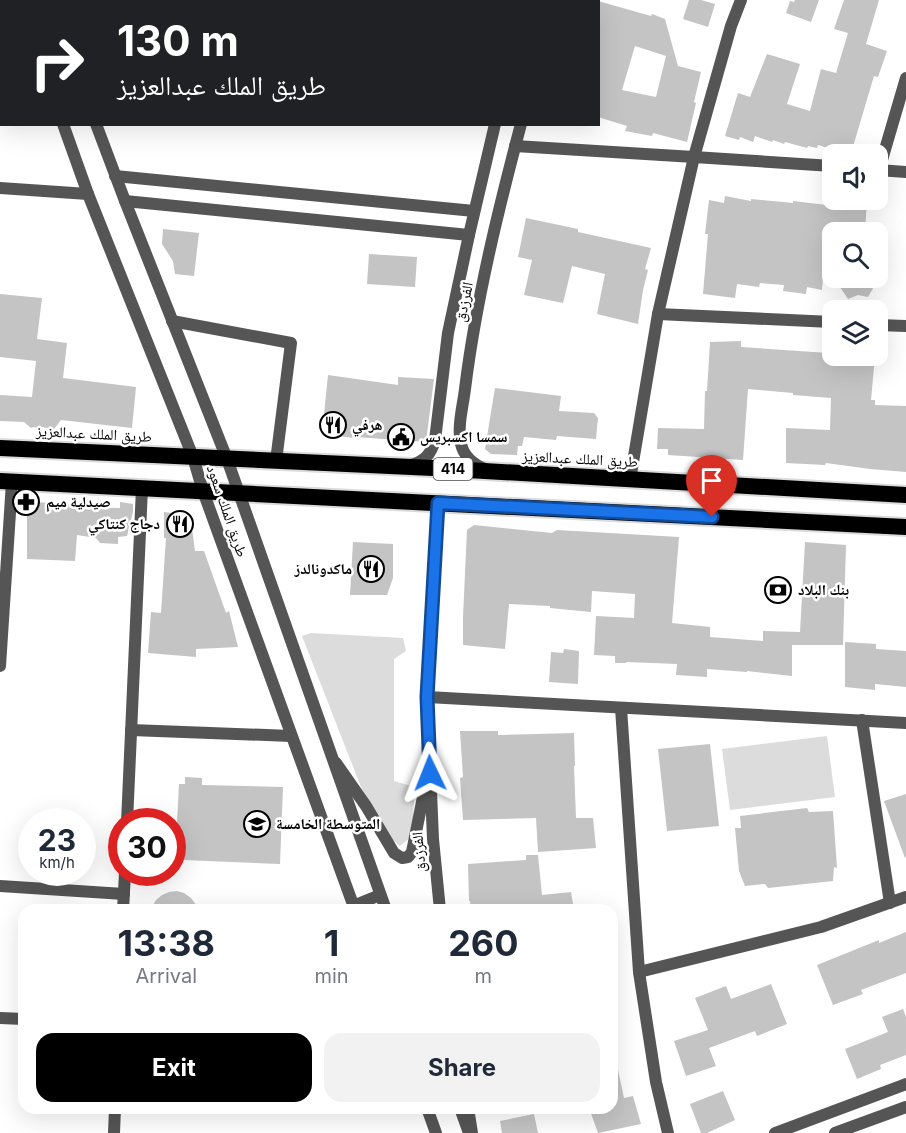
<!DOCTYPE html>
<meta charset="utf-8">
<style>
:root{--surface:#fff;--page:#f2f2f3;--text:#1f2937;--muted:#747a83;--accent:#000}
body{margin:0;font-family:Inter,"Noto Naskh Arabic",sans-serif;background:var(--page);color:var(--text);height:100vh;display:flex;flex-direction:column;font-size:22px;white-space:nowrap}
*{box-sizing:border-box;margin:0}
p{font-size:20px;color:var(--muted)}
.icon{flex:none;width:33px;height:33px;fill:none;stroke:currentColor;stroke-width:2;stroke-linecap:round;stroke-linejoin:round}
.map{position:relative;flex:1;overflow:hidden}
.details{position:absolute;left:18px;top:904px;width:600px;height:210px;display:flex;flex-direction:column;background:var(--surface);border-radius:18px;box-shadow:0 6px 24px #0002}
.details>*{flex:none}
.top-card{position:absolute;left:0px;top:0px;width:600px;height:126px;box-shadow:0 6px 24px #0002;background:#202124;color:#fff;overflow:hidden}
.fabs{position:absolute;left:822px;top:144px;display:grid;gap:12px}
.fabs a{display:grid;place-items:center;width:66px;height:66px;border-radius:12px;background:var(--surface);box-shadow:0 6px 24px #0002;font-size:30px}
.speed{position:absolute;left:18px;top:808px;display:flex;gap:12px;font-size:30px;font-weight:700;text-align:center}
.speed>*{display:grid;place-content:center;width:78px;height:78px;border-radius:50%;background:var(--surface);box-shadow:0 6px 24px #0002;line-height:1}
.speed small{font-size:15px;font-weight:400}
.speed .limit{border:9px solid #d22;background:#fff;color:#111}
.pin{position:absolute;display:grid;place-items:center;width:51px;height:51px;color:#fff;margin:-62px -26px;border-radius:50% 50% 50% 0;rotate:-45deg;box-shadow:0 0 6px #0007}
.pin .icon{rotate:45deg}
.me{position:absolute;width:66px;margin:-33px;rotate:358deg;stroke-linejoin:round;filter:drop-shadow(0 0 4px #0008)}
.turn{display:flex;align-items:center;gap:21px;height:126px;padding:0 18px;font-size:27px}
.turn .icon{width:78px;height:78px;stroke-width:2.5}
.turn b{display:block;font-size:42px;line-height:51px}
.eta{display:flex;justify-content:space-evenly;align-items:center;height:102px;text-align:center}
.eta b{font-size:36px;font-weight:700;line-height:42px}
.button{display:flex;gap:12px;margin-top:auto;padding:12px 18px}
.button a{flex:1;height:69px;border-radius:18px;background:var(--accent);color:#fff;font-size:24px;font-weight:700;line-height:69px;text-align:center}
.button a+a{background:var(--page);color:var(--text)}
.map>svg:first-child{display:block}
.green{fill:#dcdcdc}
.building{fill:#c4c4c4;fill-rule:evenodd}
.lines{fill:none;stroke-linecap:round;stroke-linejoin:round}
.trunk-casing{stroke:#dbdbdb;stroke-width:20}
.minor{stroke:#555;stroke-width:12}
.tertiary{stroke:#555;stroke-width:12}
.trunk{stroke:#000;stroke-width:16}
.route-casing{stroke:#114b97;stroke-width:15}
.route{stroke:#1a73e8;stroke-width:10}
.labels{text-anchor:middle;stroke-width:5;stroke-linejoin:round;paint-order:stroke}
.shield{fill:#fff;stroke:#4c4c4c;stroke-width:1.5}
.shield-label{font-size:14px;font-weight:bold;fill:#000}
.street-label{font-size:15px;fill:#000;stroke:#fff}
.poi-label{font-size:15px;font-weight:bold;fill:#000;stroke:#fff;text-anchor:start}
</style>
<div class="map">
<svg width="906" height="1133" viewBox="0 0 906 1133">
<rect width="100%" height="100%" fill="#fff"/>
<g class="green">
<path d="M311,633L403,638L406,651L394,659V781L415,787L412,836L400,846L389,837L361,787L302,636Z"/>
<path d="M827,736L835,797L730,810L722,749Z"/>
</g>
<g class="building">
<path d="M689,0H701L715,4L708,27L683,19Z"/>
<path d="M795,0H819L811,22L786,13L790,1L794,2Z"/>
<path d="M844,0H879L866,44L887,51L878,77L874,76L852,150L841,146L840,148L830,145L828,148L818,145L817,148L808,146L807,148L785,142L784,144L773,140L772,142L755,136L753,142L740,137L739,140L725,136L738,93L750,97L767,54L800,64L787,104L810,111L821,69L836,73L848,33L834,29Z"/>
<path d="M598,1L651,16L652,14L665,19L678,66L701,72L694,102L696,103L687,142L653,133L652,136L625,131L627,126L598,117ZM635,46L666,56L656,97L622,90Z"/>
<path d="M725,196L751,201V199L793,203V201L835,206L836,200H867L865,232H832V242L826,241L822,290L807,287L806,294L783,291L784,285L760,283L759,287L737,284L735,298L703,294L708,234H705L709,200L724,203Z"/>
<path d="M526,218L578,229V232L651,248L645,269L648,270L643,290L638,324L597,314L605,274L572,266L563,303L524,295L532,260L518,257Z"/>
<path d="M163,229L199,233L194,276L175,274L173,261L162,244Z"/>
<path d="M369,254L417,257L415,287L367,284Z"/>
<path d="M834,278H879L868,297L858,295L848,299Z"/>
<path d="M0,294L42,298L37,339L67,343L63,378L136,387L132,428L61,420L54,429L42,427L39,429L34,427L31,428L24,422L0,421V395L32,397L36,361L0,357Z"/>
<path d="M741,341V347L828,353V356H875L871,400H875V405L906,406V472L870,469L826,463L825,465L786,463V428L830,430L831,398L793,395V393L748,389L743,460L668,455V449H657L658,428L704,429L705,391H707L710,342Z"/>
<path d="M328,375L398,385V377L434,379L426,442L355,437L354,438L322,434Z"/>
<path d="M495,388L561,396L559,411L594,413L598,418L596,439L557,436L556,440L524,437L522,446H518L517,455L491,454L485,449Z"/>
<path d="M30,502L79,504L78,507L120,508V502L133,504V512L127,536L118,537V544L100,543L96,538L77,535L75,561L27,559V508Z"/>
<path d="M164,512L180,514L191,521L195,551H204L226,613L229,611L238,647L196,649V657L148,653L151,612L161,613L166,538H164Z"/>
<path d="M474,525L552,533L557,530L679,537L672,623L710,627V637L763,641V631L800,632L805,542L846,545L843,645H792V676L747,671V672L707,669V677L676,675L677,664L626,662V663H615V656L594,655L596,616L634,618L635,594L592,591L591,612L550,608V606L509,604L505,649L463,645V617L467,530Z"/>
<path d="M353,542L393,544V578L387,595H350Z"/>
<path d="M845,642L876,644V649L906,651V687L875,684V690L845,687Z"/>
<path d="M564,649L579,651L578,684L549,682L551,652L563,653Z"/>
<path d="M460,731H498V735L574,733L575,766H574L576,818H593L596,848L538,852L536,818L463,820L460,778L463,777Z"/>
<path d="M710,744L719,826L667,831L658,749Z"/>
<path d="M185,777L202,778V785L283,787L280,864L183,860V843L176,842L179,784H185Z"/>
<path d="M906,794V857L905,858L884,801Z"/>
<path d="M807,808L809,812L833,811L837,868L834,867L833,881L768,888L765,884L745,886L739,871L735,828H741L740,816Z"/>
<path d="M526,855H538L542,895L571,892L574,910H471L470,901H469L468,864L526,860Z"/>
<path d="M177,891L184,893L191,898L200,910H150L156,900L162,895L169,892Z"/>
<path d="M906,932V973L861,990L863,994L833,1005L817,965L879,940V943Z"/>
<path d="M771,984L787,1024L757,1036L755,1031L709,1048L716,1066L686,1076L674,1041L708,1030L695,998L726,986L731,999Z"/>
<path d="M903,1009L906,1017V1055L880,1065L881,1069L857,1079L845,1049L888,1032L882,1017Z"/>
<path d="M612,1065H617L624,1098L633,1096L641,1124L598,1133L589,1108H612Z"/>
<path d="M723,1091L735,1120L707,1133H701L690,1104Z"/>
<path d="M534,1114L538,1133H502L500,1121Z"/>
</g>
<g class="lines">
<defs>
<g id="trunk">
<path d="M0,448L433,468L906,495"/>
<path d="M0,481L906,527"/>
</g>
</defs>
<use href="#trunk" class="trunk-casing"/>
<g class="minor">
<path d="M515,146L694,157L832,166"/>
<path d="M878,170L906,172"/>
<path d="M879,170L906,78"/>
<path d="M115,176L474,211"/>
<path d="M0,188L88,194"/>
<path d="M125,201L469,235"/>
<path d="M658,314L832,322"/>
<path d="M172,321L291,343L276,461"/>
<path d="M878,325L906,326"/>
<path d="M630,480L658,314L694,157L731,26L741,0"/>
<path d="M438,503L427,697L433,839L440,910"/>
<path d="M0,666L12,482"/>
<path d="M427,697L906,723"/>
<path d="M621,708L639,972L656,1082L668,1133"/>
<path d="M862,720L890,903"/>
<path d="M131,730L291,736"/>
<path d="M336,763L366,806L394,853L402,858L408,857L412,852L426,782"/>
<path d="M127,822L142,488"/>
<path d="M0,886L124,894"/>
<path d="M123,910L125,873"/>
<path d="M639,972L821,927L906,897"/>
<path d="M0,1018L24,1019"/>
<path d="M468,1108L472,1133"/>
<path d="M114,1133L115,1108"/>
<path d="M775,1133L906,1084"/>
<path d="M835,1133L906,1107"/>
</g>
<g class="tertiary">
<path d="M17,0L18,2"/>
<path d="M50,0L51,2"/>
<path d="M530,2L531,0"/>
<path d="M556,2V0"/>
<path d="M63,124L88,194L193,457L203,491L355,910"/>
<path d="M96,124L125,201L227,459L386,910"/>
<path d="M411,465C425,461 431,454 435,440L448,333L469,235L495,124"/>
<path d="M485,469C473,464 464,457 461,444C457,427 463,406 465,389C476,300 498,211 521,124"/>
<path d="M353,906L380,895"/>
<path d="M427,1108L436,1133"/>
<path d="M460,1108L469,1133"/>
</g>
<use href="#trunk" class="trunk"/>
</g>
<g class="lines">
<defs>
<path id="route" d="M430,773L427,697L438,503L712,517"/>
</defs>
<use href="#route" class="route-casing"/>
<use href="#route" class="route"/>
</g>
<defs>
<symbol id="restaurant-ring" viewBox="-11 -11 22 22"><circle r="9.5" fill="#fff" stroke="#000" stroke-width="1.5"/><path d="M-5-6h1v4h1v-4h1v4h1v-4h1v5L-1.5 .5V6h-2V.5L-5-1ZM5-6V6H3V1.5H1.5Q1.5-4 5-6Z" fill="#000"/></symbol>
<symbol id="civic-ring" viewBox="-11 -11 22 22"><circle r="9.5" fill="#fff" stroke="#000" stroke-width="1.5"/><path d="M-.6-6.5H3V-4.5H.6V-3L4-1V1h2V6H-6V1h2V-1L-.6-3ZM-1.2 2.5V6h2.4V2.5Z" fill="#000"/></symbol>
<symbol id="pharmacy-ring" viewBox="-11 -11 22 22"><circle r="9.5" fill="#fff" stroke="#000" stroke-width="1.5"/><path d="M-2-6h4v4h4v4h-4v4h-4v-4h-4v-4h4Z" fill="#000"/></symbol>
<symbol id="bank-ring" viewBox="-11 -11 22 22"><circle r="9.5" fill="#fff" stroke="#000" stroke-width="1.5"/><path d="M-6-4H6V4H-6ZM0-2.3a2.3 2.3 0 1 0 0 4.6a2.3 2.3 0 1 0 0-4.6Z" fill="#000"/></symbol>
<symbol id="school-ring" viewBox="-11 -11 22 22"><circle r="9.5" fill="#fff" stroke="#000" stroke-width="1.5"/><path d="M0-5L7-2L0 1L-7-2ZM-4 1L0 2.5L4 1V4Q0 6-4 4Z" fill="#000"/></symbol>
</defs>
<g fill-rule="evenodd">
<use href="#restaurant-ring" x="318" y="410" width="30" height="30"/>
<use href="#civic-ring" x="386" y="422" width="30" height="30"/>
<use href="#pharmacy-ring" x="11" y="487" width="30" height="30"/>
<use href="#restaurant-ring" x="165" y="509" width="30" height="30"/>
<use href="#restaurant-ring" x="356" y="554" width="30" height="30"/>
<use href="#bank-ring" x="763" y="575" width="30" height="30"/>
<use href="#school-ring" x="242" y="809" width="30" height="30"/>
</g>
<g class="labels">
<rect class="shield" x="433.5" y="458" width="39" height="22" rx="4.5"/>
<g class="shield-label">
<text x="453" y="474">414</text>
</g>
<g class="street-label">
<text transform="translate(464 302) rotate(-78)" y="5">الفرزدق</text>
<text transform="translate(94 434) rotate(3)" y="5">طريق الملك عبدالعزيز</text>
<text transform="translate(580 459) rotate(3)" y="5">طريق الملك عبدالعزيز</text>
<text transform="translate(227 511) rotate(71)" y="5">طريق الملك سعود</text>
<text transform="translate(419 852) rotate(-95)" y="5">الفرزدق</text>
</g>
<g class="poi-label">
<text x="352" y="430">هرفي</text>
<text x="420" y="442">سمسا اكسبريس</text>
<text x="46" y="507">صيدلية ميم</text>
<text x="160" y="529" text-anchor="end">دجاج كنتاكي</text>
<text x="352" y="574" text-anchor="end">ماكدونالدز</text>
<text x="798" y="595">بنك البلاد</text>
<text x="276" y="829">المتوسطة الخامسة</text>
</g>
</g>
</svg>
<div class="fabs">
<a><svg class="icon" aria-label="sound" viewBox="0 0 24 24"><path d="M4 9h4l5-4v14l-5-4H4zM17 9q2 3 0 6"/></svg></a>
<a><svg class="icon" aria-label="search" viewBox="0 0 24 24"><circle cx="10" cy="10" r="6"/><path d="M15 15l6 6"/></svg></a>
<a><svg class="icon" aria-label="layers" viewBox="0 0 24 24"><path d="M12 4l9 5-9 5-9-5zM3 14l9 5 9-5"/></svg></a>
</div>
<div class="speed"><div>23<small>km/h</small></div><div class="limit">30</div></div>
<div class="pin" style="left:712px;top:517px;background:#d93025"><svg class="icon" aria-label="arrive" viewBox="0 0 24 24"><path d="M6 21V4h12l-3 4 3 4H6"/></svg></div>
<svg class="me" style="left:430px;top:773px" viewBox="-20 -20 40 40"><path d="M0-17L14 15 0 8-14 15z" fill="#1a73e8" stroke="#fff" stroke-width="4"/></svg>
<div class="top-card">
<div class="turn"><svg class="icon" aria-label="right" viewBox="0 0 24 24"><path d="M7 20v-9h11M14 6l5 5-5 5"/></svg><div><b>130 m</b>طريق الملك عبدالعزيز</div></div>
</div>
<section class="details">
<div class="eta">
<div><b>13:38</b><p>Arrival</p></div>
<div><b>1</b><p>min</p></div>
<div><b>260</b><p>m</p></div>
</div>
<div class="button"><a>Exit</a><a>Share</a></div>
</section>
</div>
